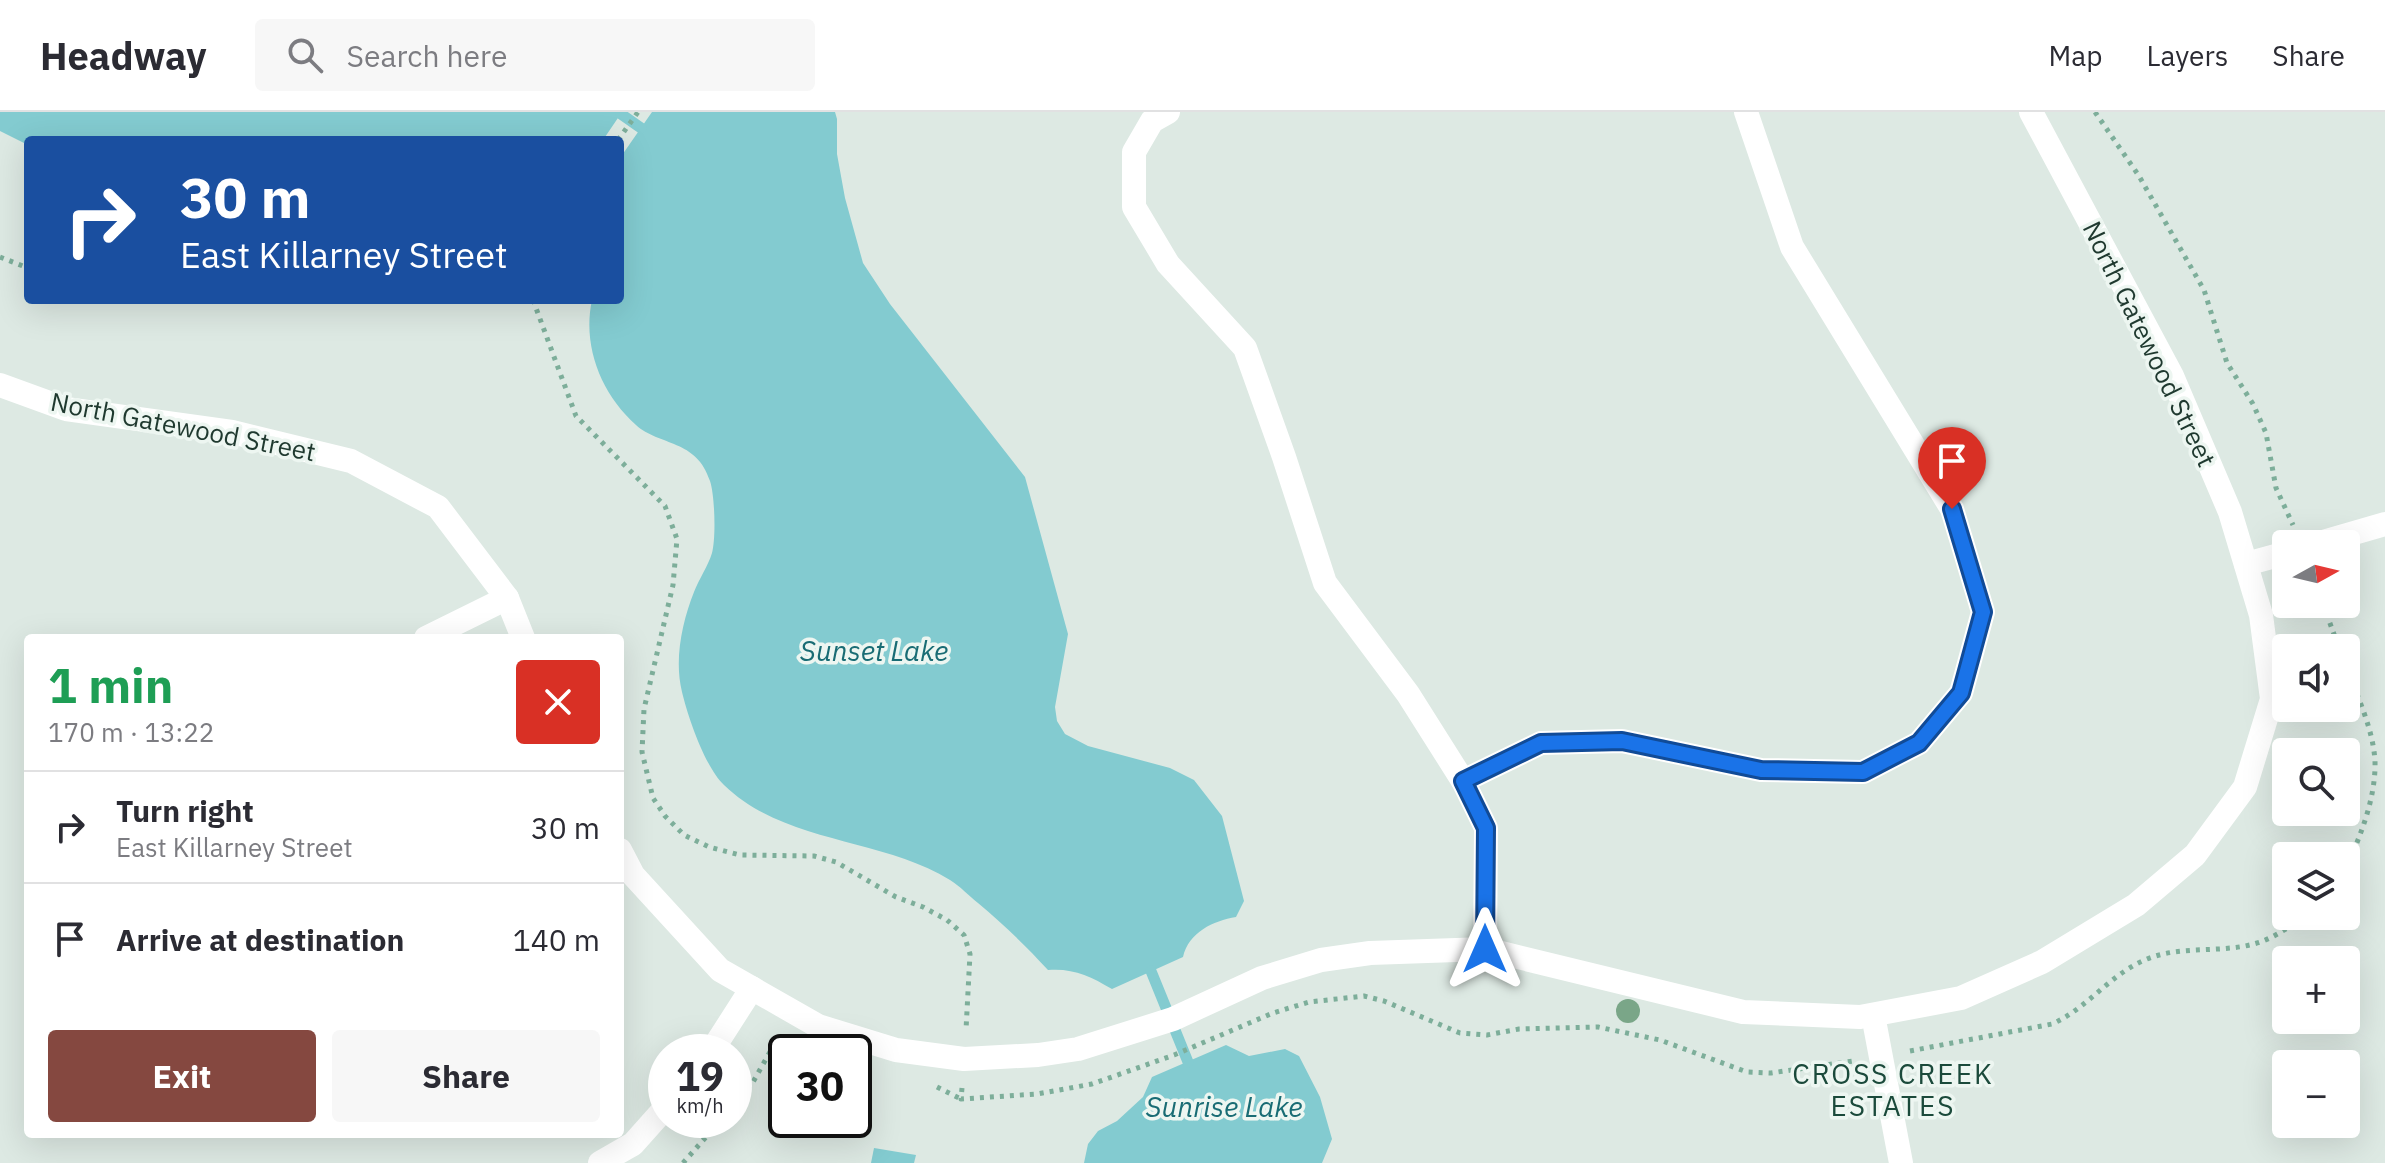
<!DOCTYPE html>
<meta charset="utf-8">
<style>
:root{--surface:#fff;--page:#f7f7f7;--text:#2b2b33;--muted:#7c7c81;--line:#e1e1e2;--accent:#854840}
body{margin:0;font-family:"IBM Plex Sans",sans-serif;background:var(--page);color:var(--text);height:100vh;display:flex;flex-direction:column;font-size:30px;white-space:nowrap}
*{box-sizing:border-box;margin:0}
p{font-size:26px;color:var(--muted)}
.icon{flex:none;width:44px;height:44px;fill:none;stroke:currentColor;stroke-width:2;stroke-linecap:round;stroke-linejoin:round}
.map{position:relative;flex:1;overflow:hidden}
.sheet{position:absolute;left:24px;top:522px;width:600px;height:504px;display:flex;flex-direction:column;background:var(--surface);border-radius:8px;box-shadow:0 8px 32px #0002}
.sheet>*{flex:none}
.guide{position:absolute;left:24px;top:24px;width:600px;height:168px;border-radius:8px;box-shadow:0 8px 32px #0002;background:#1a4fa0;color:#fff;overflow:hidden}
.needle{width:52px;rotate:82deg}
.fabs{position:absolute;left:2272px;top:418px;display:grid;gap:16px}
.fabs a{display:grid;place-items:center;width:88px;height:88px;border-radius:8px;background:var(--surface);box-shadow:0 8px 32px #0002;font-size:40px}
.speed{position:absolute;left:648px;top:922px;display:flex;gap:16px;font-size:40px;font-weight:700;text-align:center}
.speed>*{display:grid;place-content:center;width:104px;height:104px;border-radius:50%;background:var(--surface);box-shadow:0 8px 32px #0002;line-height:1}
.speed small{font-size:20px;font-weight:400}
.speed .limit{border:4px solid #111;border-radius:12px;background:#fff;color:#111}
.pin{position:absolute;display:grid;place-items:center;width:68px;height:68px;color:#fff;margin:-82px -34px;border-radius:50% 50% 50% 0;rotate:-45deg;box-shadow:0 0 8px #0007}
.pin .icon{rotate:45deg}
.me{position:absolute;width:88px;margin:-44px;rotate:0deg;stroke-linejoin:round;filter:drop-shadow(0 0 6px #0008)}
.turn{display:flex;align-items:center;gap:28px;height:168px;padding:0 24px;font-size:36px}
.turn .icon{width:104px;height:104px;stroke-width:2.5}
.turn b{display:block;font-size:56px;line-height:68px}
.round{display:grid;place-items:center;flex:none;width:84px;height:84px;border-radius:8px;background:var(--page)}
.overview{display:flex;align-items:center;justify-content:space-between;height:136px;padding:0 24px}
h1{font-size:48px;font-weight:800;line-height:60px;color:#1e9e55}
.primary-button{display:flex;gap:16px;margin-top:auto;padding:16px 24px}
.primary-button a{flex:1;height:92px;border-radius:8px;background:var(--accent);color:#fff;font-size:32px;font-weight:800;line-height:92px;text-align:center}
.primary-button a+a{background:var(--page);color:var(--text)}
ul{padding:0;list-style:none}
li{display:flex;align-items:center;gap:24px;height:112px;padding:0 24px;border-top:2px solid var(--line)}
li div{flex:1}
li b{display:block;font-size:30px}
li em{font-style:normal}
header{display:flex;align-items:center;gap:48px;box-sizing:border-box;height:112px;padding:0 40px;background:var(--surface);border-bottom:2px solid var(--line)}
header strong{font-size:38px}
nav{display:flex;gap:44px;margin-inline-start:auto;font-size:28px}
.search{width:560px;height:72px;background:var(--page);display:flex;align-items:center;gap:20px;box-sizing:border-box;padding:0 28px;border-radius:8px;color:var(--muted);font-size:30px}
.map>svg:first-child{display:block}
.water{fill:#83cbd0}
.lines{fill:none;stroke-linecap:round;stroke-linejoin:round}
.stream{stroke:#83cbd0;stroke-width:11}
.path{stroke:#7dae9a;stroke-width:5;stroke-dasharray:4 6;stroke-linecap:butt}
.minor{stroke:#fff;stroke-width:24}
.tree{fill:#7aa688}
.route-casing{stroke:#114b97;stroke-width:20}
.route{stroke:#1a73e8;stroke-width:14}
.labels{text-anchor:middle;stroke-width:7;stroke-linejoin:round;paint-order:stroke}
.street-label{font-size:26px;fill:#1f392f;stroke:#edf6f1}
.water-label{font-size:28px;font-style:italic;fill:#196c74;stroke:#edf6f1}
.neighbourhood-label{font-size:28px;letter-spacing:2px;fill:#1b4a3b;stroke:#edf6f1}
</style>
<header>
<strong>Headway</strong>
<div class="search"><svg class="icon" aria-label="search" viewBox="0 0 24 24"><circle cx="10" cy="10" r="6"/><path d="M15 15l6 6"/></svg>Search here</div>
<nav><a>Map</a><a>Layers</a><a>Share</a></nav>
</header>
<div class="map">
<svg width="2385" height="1051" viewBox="0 0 2385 1051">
<rect width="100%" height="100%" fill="#dde9e3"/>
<g class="water">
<path d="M0,0H622L603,28H28V33L0,19Z"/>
<path d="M652,0H835L837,7V42L845,86L863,151L890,192L1025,365L1068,522L1055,595L1057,609L1065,622L1088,634L1170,656L1194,668L1222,704L1244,789L1236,805C1213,809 1189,820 1183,845L1112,877C1090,864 1073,856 1048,858C1026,834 1003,812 978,791C969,784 960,774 950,768C880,725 785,732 724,673C705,655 688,605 682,580C674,548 682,510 694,480C699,467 708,454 712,441C716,427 715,384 710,369C697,327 659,334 636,313C601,282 582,234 592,188H620V46Z"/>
<path d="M1226,933L1249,944L1285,937L1299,944L1320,985L1332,1027L1322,1051H1084L1088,1032L1098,1019L1117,1009L1143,985L1152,965Z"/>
<path d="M874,1036L916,1043L914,1051H871Z"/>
</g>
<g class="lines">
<g class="stream">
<path d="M621,2L641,16"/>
<path d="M1151,859L1188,950"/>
</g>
<g class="path">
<path d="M2095,0L2139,64L2204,178L2227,251L2253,292L2266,321L2276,376L2293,413"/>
<path d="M618,28L638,0"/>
<path d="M0,145L28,156"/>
<path d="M533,188L576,304L665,394L677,427L673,473L644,597L642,640L653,686L665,704L684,723L709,735L740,743L814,744L836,750L896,785L923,795L947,808L964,823L970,842L966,918"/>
<path d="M2323,492L2339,536"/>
<path d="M2346,554C2357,584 2373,616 2375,649C2376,685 2361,723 2346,756"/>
<path d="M1910,939L2052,912C2088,896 2110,862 2147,847C2184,832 2226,843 2263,829C2278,823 2292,813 2305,804"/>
<path d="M937,975L961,987"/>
<path d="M962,976L961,987L1037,982L1092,972L1174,943L1273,901L1309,890L1364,884L1384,889L1460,921L1487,923L1519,917L1598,915L1660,928L1747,960L1771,961L1853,949"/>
<path d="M734,992L753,970L779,924"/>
<path d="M683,1051L721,1008"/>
</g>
<g class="minor">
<path d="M1168,0L1152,9L1134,40V95L1168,152L1245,236L1284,345L1325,471L1408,582L1463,669L1486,716L1485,837"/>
<path d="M0,273L66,297L232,320L351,349L438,395L507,486L523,526"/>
<path d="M2316,432L2385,412"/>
<path d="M2246,452L2286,441"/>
<path d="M426,526L507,486"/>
<path d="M1463,669L1541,631L1622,629L1761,658L1863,660L1919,631L1961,581L1983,500L1952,397L1792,135L1746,0"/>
<path d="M620,738L633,763L720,858L818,914L896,938L964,947L1038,943L1078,937L1173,907L1262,866L1321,848L1370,841L1485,837L1743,900L1860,905L1961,886L2042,850L2136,793L2195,743L2245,675L2272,587L2261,503L2230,400L2172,264L2031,0"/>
<path d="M1873,903L1901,1051"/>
<path d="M711,940L752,876"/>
<path d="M600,1051L633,1032L666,995"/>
</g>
</g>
<circle class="tree" cx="1628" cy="899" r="12"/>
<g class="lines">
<defs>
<path id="route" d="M1485,837L1486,716L1463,669L1541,631L1622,629L1761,658L1863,660L1919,631L1961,581L1983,500L1952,397"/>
</defs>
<use href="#route" class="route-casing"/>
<use href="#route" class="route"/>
</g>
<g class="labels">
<g class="street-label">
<text transform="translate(2149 232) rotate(64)" y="9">North Gatewood Street</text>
<text transform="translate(183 315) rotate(11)" y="9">North Gatewood Street</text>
</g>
<g class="water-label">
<text x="874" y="549">Sunset Lake</text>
<text x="1224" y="1005">Sunrise Lake</text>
</g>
<g class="neighbourhood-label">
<text x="1893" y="972">CROSS CREEK<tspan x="1893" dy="32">ESTATES</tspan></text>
</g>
</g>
</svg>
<div class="fabs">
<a><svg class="needle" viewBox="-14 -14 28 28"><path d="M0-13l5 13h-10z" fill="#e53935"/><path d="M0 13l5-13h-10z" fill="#7c7c81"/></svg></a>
<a><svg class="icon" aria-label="sound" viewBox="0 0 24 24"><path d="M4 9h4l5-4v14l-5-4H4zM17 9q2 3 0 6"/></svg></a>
<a><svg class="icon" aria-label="search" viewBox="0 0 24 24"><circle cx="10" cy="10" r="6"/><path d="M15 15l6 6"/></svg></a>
<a><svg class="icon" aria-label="layers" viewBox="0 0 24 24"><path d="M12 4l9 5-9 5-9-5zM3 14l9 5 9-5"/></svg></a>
<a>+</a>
<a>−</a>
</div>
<div class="speed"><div>19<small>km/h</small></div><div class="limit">30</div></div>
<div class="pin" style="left:1952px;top:397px;background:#d93025"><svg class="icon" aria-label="arrive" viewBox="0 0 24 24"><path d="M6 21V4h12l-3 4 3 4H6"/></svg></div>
<svg class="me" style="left:1485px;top:837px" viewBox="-20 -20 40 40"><path d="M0-17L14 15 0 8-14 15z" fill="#1a73e8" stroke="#fff" stroke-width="4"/></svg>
<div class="guide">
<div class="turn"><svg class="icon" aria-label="right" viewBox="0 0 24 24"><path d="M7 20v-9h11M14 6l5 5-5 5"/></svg><div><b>30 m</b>East Killarney Street</div></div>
</div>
<section class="sheet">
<div class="overview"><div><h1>1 min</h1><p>170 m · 13:22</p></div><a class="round" style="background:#d93025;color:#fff"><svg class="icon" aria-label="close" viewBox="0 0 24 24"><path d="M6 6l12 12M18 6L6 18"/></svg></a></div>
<ul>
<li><svg class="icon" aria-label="right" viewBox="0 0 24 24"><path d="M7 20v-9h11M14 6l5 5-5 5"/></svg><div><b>Turn right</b><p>East Killarney Street</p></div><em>30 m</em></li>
<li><svg class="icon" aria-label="arrive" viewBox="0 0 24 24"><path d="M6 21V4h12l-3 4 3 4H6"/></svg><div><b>Arrive at destination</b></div><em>140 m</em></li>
</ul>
<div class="primary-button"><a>Exit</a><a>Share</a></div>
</section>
</div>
